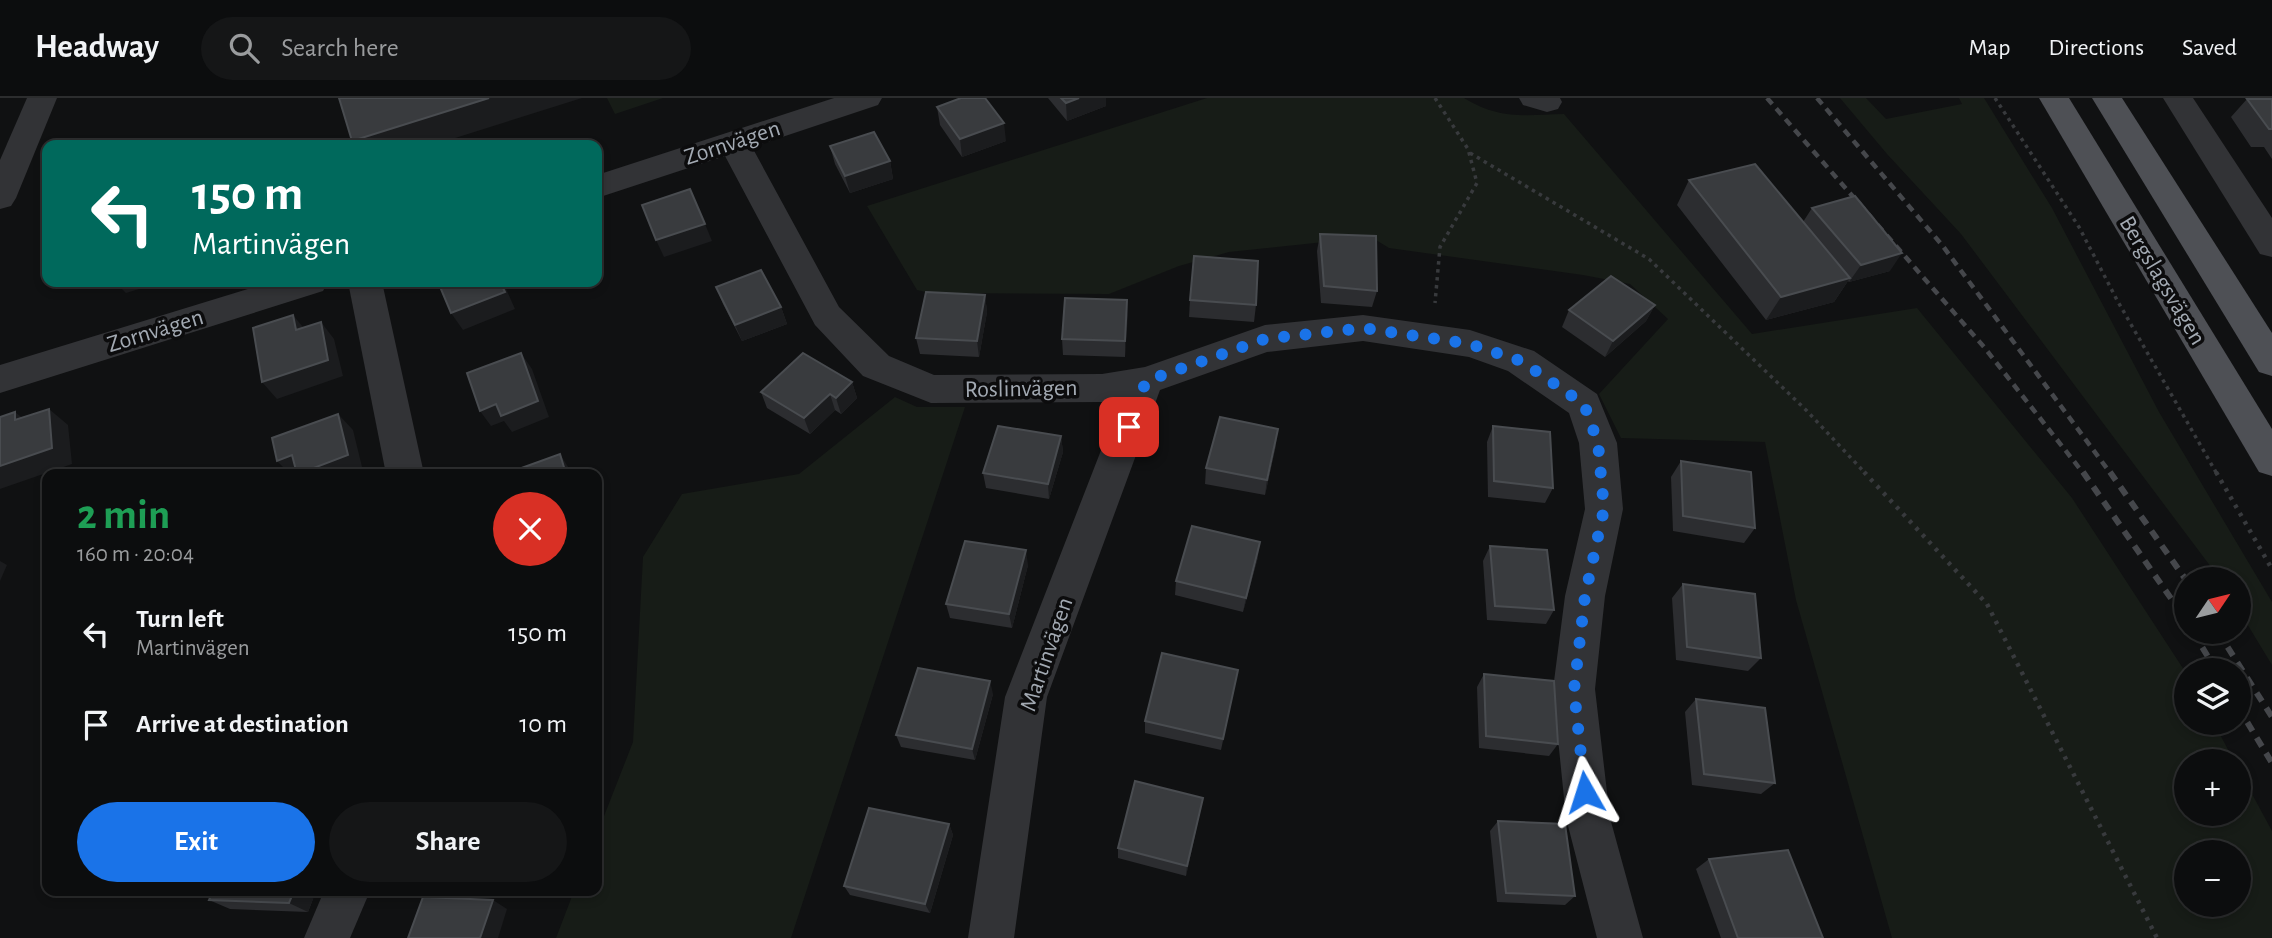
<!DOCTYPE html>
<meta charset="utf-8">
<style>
:root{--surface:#0c0d0e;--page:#151617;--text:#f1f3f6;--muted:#9a9c9e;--line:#2c2d2e;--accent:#1a73e8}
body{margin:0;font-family:"Alegreya Sans",sans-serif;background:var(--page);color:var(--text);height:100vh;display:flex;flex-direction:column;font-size:26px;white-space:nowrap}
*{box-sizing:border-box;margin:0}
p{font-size:23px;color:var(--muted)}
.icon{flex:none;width:38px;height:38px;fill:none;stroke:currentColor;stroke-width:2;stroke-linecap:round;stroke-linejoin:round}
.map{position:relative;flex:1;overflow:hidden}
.sheet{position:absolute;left:42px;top:371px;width:560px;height:427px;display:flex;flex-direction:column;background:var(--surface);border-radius:14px;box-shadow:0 4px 10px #0003,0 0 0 2px var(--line)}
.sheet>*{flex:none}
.top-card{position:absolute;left:42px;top:42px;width:560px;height:147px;border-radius:14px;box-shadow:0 4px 10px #0003,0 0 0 2px var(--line);background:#00695c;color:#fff;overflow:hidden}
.needle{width:46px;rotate:55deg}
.controls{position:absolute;left:2174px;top:469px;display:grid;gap:14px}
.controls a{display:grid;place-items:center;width:77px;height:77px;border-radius:50%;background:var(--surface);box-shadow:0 4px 10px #0003,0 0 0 2px var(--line);font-size:35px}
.pin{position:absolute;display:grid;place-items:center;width:60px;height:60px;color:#fff;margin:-30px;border-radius:14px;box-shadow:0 4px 10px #0006}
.me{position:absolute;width:77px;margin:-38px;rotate:354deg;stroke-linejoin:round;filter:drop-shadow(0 0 5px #0008)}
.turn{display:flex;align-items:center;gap:24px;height:147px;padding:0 35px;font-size:32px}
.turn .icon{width:91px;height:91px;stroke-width:2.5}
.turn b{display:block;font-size:49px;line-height:60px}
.round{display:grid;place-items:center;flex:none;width:74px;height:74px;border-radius:37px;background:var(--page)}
.summary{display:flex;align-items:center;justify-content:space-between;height:119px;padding:0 35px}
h1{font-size:42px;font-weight:700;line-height:52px;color:#1e9e55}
.cta{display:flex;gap:14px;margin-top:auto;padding:14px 35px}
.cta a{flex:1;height:80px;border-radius:42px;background:var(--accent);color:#fff;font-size:28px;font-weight:700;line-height:80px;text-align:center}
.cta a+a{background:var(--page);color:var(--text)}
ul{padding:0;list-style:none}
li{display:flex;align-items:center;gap:21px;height:91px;padding:0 35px}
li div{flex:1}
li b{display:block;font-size:26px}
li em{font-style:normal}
header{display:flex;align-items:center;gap:42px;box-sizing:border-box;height:98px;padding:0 35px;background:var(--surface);border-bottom:2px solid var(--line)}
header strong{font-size:33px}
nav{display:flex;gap:38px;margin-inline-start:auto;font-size:24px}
.search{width:490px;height:63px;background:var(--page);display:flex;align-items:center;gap:18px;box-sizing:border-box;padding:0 24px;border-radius:38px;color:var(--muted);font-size:26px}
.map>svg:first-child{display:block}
.green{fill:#171c17;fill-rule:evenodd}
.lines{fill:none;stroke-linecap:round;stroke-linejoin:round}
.path-far1{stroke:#383a3d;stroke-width:3.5;stroke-dasharray:3.5 4.5;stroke-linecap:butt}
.path{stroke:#383a3d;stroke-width:4.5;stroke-dasharray:3.5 6;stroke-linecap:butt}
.minor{fill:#323336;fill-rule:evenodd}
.major{fill:#4e5055;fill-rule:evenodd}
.rail-far1{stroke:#45474b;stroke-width:4.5;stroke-dasharray:8 6;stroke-linecap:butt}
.rail{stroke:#45474b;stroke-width:6;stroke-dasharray:10 8;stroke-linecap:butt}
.wall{fill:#2c2d30}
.shaded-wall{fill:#1b1c1e}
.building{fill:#393b3e;stroke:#494c50;stroke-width:2}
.route{stroke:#1a73e8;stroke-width:12;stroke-dasharray:0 21.6}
.labels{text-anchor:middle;stroke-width:7;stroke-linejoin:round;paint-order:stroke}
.street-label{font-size:24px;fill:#a2a9b2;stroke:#0c0c0d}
</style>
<header>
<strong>Headway</strong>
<div class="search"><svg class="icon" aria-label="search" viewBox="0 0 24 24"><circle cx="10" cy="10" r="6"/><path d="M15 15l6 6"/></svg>Search here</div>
<nav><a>Map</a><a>Directions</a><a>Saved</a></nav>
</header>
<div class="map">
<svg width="2272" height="840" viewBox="0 0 2272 840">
<rect width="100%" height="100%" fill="#101112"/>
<g class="green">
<path d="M607,0H663L615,16Z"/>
<path d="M1207,0H1464C1500,22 1524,17 1564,16L1752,236L1917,210L2072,400L2186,575V625H2214L2234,663H2186V716H2238V670L2272,733V840H1892L1796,502L1765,344L1621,340L1599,296L1668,221L1630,186L1583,177L1389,150L1371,139L1229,154L1179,168L1109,196L930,195L917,192L867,108ZM2186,754H2238V807H2186Z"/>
<path d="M1840,0H1866L1886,21L1962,6L1959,0H1984L2052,110L2159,314L2272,504V567L2238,511V481H2220L1961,136L1887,56Z"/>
<path d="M895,299L917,309H965L791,840H556L574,793H597V736L633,644L643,459L682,396L799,376Z"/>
</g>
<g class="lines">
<g class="path-far1">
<path d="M1435,0L1468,51L1477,85L1440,149L1435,205"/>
<path d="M1995,0L2079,129L2117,202L2217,376"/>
<path d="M1470,55L1649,161L1807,313L1866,376"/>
</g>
<g class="path">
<path d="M1864,374L1987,506L2157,840"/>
<path d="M2216,374L2272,471"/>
</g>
<g class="minor">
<path d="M27,0H57L16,100L11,108L0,111V62Z"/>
<path d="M834,0H882L878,7L752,49L839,209L889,258L934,277L1102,276L1145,269L1265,227L1363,217L1470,232L1534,253L1597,296L1617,345L1623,411L1605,498L1595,591L1610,720L1643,840H1597L1566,720L1553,591L1565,498L1585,411L1579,345L1569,315L1508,273L1469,259L1363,243L1267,254L1160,292L1047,599L1014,840H968L1005,599L1121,301L1102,304L931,305L863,278L815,227L725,58L597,100V77Z"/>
<path d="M1519,0H1560L1562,4L1558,11L1547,14L1523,7Z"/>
<path d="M2163,0H2193L2272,120V159L2260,156Z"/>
<path d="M271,184H328L323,193L0,295V267Z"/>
<path d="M348,184H382L424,376H386Z"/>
<path d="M324,793H370L350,840H304Z"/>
</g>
<g class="major">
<path d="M2039,0H2069L2272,331V378L2259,374Z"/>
<path d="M2092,0H2122L2272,235V278L2259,274Z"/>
</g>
<g class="rail-far1">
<path d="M1767,0L1984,249L2084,376"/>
<path d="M1817,0L1942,147L2111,376"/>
</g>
<g class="rail">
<path d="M2083,374L2186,522"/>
<path d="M2110,374L2186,482"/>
<path d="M2193,534L2216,572"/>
<path d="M2218,534L2272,619"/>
<path d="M2238,609L2272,665"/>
</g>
</g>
<g class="wall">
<path d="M1048,0H1106V8L1067,23Z"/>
<path d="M2247,1H2272V61L2264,49H2251L2231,19Z"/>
<path d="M937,9L1006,43L962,59L940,27Z"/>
<path d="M830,48L890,63L893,81L850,95L835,66Z"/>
<path d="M1689,82L1803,124L1812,110L1890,173L1849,184L1848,183L1834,204L1766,222L1677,107Z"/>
<path d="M1320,136L1377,193L1372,209L1321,205L1317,153Z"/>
<path d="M716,189L781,209L787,226L742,243L723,206Z"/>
<path d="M985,197L987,214L979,259L920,256L916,240Z"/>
<path d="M1127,202L1125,259L1063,257L1062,241Z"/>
<path d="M1190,202L1256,207L1254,224L1189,219Z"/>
<path d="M1655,207L1646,223L1605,259L1562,229L1569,212Z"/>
<path d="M852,284L857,300L841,316L835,312L810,336L767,310L761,294Z"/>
<path d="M1493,328L1553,390L1545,405L1488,399L1487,344Z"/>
<path d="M1061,338L1063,354L1049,401L986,390L983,375Z"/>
<path d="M1276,347L1265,397L1205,386L1206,370Z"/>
<path d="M1681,363L1755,430L1744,445L1673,433L1671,379Z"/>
<path d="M1490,448L1554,512L1546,526L1487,522L1483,463Z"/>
<path d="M1258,459L1243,514L1175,497L1176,483Z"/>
<path d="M1028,467L1012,530L950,520L946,506Z"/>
<path d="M1683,486L1761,560L1748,573L1676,562L1672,500Z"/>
<path d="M1238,572L1221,652L1145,635V623Z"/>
<path d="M1484,576L1558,646L1549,658L1479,650L1477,589Z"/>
<path d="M993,596L975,662L901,649L896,637Z"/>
<path d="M1696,601L1775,685L1761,696L1692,687L1685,614Z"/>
<path d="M1203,700L1186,778L1118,760V750Z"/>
<path d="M1498,723L1575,798L1565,807L1497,804L1490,733Z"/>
<path d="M949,726L953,737L930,815L850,797L844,788Z"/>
<path d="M1709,761L1823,840H1721L1696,771Z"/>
<path d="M213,793H316L308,814L230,811L209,802Z"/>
</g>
<g class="shaded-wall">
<path d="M489,0H582L433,47H355L352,43Z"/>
<path d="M1079,0H1106V8L1067,23L1066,5Z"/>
<path d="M1004,25L1006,43L962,59L960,41Z"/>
<path d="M890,63L893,81L850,95L845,78Z"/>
<path d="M705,126L712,143L664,159L656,142Z"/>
<path d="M1902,155L1890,173L1849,184L1861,167Z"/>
<path d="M1850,180L1834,204L1766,222L1781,199Z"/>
<path d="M115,184H162L126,195Z"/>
<path d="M500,184H503L515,211L463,232L451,215Z"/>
<path d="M985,197L987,214L979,259L977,243Z"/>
<path d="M1127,202L1128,218L1125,259V243Z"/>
<path d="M1655,207L1646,223L1605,259L1613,243Z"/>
<path d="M781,209L787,226L742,243L735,227Z"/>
<path d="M293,217L307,234L296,232Z"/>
<path d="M321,224L334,241L343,278L277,301L262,284Z"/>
<path d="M521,255L532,271L549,319L512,334L504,323L491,328L480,313Z"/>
<path d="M852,284L857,300L841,316L836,300Z"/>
<path d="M830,296L835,312L810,336L804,320Z"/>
<path d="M49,311L68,327L72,366L0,391V368Z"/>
<path d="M15,314L35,330L15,322Z"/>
<path d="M338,316L353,332L363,373L353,376H290L277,363Z"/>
<path d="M1278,331L1276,347L1265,397L1267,382Z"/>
<path d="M1061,338L1063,354L1049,401L1048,386Z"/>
<path d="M560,356L570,372L572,376H566Z"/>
<path d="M1260,444L1258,459L1243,514L1246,500Z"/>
<path d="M1026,452L1028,467L1012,530L1009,516Z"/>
<path d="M0,463L7,467L0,483Z"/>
<path d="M990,583L993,596L975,662L972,651Z"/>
<path d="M1203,700L1201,710L1186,778L1187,768Z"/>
<path d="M949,726L953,737L930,815L925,806Z"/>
<path d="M294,793H316L308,814L289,805Z"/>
<path d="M493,802L507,811L498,840H480Z"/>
</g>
<g class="building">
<path d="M339,0H489L352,43Z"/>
<path d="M961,0H985L1004,25L960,41L937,9Z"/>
<path d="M1061,0H1079L1066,5Z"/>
<path d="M2247,1H2272V31H2269Z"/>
<path d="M874,34L890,63L845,78L830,48Z"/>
<path d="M1755,66L1850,180L1781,199L1689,82Z"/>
<path d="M690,91L705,126L656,142L642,107Z"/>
<path d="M1855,98L1902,155L1861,167L1812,110Z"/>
<path d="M1320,136L1376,138L1377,193L1324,188Z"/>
<path d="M1194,158L1258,163L1256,207L1190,202Z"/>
<path d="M761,172L781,209L735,227L716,189Z"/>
<path d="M1611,178L1655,207L1613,243L1569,212Z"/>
<path d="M438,184H500L505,194L451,215Z"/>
<path d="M926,194L985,197L977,243L916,240Z"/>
<path d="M1065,200L1127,202L1125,243L1062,241Z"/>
<path d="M293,217L296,232L321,224L328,262L262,284L253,230Z"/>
<path d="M521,255L538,303L501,318L496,306L480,313L467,275Z"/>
<path d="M803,255L852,284L836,300L830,296L804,320L761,294Z"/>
<path d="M49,311L52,350L0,368V319L15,314V322Z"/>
<path d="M338,316L348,357L298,376H297L292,357L277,363L272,340Z"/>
<path d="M1220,319L1278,331L1267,382L1206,370Z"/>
<path d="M998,328L1061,338L1048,386L983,375Z"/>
<path d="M1493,328L1550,334L1553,390L1494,383Z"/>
<path d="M560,356L566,376H505Z"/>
<path d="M1681,363L1751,374L1755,430L1683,418Z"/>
<path d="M1192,428L1260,444L1246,500L1176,483Z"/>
<path d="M965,443L1026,452L1009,516L946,506Z"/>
<path d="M1490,448L1547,452L1554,512L1495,508Z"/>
<path d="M1683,486L1755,496L1761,560L1687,549Z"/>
<path d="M1162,555L1238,572L1223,641L1145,623Z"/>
<path d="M918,570L990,583L972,651L896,637Z"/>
<path d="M1484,576L1554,583L1558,646L1486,638Z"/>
<path d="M1696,601L1765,610L1775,685L1704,676Z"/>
<path d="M1135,683L1203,700L1187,768L1118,750Z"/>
<path d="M869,710L949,726L925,806L844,788Z"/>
<path d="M1498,723L1565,726L1575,798L1506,795Z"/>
<path d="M1788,752L1823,840H1738L1709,761Z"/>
<path d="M213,793H294L289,805L209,802Z"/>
<path d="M423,799L493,802L480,840H408Z"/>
</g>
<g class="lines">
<path class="route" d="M1129,329L1146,283L1265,241L1363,230L1470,246L1521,263L1584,306L1598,345L1604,411L1585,498L1574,592L1585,694"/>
</g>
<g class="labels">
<g class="street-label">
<text transform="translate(732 44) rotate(-18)" y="8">Zornvägen</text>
<text transform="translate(2163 182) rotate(59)" y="8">Bergslagsvägen</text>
<text transform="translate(155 232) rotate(-17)" y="8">Zornvägen</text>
<text transform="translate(1021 290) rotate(-1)" y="8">Roslinvägen</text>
<text transform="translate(1046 556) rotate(-71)" y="8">Martinvägen</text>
</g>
</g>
</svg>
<div class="controls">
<a><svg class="needle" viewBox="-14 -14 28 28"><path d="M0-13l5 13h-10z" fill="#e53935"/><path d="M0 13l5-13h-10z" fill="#9a9c9e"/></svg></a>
<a><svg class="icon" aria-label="layers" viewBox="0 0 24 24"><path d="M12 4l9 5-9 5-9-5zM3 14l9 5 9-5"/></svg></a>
<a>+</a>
<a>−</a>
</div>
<div class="pin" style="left:1129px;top:329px;background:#d93025"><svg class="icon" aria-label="arrive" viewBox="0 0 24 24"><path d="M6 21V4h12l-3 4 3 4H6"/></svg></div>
<svg class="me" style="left:1585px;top:694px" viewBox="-20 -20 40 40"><path d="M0-17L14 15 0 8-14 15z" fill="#1a73e8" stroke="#fff" stroke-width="4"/></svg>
<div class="top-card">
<div class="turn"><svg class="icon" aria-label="left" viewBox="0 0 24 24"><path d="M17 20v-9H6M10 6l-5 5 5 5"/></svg><div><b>150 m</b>Martinvägen</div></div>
</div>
<section class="sheet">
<div class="summary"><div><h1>2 min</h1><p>160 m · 20:04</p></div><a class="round" style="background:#d93025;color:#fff"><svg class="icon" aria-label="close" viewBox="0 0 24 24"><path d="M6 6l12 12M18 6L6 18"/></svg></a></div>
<ul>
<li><svg class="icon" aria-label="left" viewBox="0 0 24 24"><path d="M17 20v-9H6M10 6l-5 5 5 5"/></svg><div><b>Turn left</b><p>Martinvägen</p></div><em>150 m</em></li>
<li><svg class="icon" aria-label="arrive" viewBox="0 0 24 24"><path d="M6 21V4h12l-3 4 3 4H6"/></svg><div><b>Arrive at destination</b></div><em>10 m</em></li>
</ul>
<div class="cta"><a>Exit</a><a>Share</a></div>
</section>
</div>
